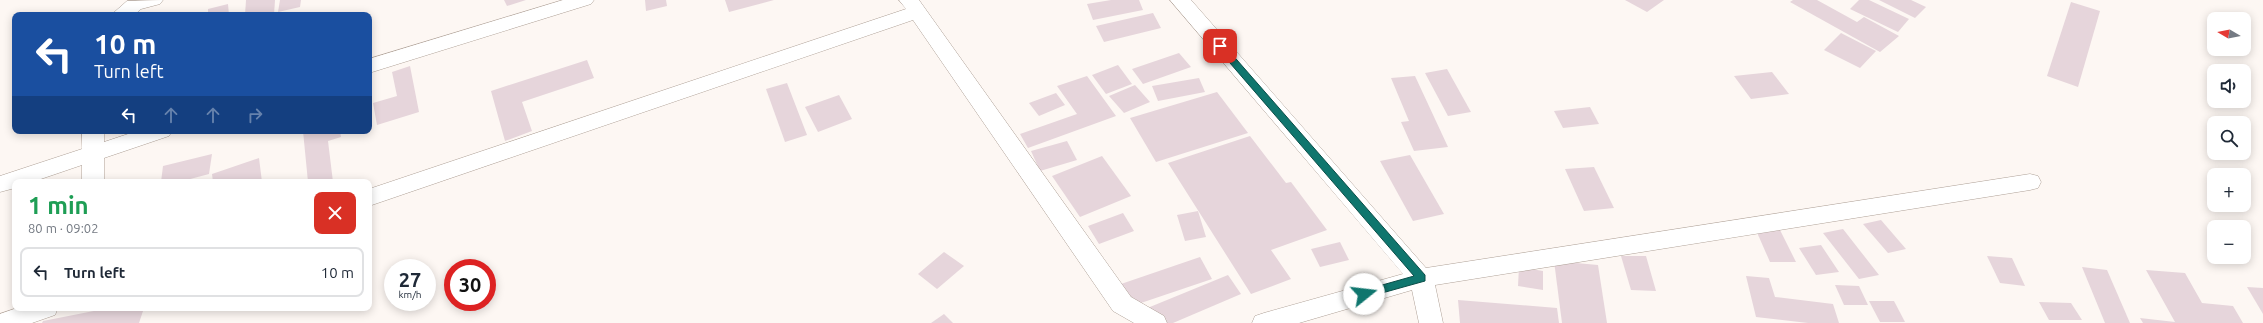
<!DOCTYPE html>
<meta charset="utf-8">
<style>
:root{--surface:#fff;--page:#f2f2f3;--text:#1f2937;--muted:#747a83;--line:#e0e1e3}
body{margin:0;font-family:Ubuntu,sans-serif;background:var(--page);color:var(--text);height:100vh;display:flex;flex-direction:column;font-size:15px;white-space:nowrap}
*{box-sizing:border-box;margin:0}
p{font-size:13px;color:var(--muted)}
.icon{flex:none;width:22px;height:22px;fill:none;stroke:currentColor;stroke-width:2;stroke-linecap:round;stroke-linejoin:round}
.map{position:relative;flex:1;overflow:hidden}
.drawer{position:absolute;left:12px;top:179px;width:360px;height:132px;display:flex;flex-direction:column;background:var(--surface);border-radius:8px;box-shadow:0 2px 10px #0003}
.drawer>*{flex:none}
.banner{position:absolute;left:12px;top:12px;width:360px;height:122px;border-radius:8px;box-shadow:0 2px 10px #0003;background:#1a4fa0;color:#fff;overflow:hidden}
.needle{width:26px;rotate:280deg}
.buttons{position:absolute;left:2207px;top:12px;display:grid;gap:8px}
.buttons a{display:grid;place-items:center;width:44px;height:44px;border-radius:8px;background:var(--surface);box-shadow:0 2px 10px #0003;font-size:20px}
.speed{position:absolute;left:384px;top:259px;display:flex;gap:8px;font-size:20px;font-weight:700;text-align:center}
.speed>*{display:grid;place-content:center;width:52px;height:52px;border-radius:50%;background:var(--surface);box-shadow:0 2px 10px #0003;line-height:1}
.speed small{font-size:10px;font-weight:400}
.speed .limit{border:6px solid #d22;background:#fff;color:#111}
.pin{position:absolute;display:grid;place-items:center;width:34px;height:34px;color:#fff;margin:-17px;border-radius:8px;box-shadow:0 2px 6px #0006}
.me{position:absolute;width:44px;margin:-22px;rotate:74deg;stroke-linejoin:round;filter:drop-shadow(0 0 3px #0008)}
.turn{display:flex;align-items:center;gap:14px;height:84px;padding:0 16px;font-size:18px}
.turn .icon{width:52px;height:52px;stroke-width:2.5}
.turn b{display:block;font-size:28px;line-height:34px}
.lanes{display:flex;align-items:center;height:38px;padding:0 16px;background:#0003;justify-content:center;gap:20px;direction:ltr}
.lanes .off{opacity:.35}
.round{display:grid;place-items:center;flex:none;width:42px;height:42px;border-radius:8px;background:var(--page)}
.overview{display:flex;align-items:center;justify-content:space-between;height:68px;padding:0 16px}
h1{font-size:24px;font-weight:700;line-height:30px;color:#1e9e55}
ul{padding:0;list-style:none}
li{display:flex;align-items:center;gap:12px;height:50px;margin:0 8px 6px;padding:0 8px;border:2px solid var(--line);border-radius:8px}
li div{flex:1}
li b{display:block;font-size:15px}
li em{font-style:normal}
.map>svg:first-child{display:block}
.building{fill:#e6d5db}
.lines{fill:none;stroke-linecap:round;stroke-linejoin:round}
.minor-casing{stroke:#aea096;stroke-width:1}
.minor{fill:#fff;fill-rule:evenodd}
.route{fill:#0f766e;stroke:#0a4d48}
</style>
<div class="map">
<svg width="2263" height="323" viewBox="0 0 2263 323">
<rect width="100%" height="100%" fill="#fdf7f3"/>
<g class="building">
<path d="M246,0H275L274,15H245Z"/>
<path d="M280,0H301L300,7L278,12Z"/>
<path d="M504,0H526L507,6Z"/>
<path d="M645,0H666L667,6L646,11Z"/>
<path d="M725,0H774L729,12Z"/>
<path d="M1111,0H1139L1143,10L1093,20L1087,4Z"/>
<path d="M1625,0H1664L1647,12Z"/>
<path d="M1793,0H1817L1857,22L1864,17L1899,36L1880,52L1790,2Z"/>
<path d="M1859,0H1869L1909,19L1898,32L1850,9Z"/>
<path d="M1879,0H1911L1926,7L1915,18Z"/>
<path d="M2071,2L2100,11L2078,87L2047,76Z"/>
<path d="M228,4L229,15H208V9Z"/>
<path d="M1153,13L1161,28L1104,42L1096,26Z"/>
<path d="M1841,33L1876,51L1860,68L1824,50Z"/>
<path d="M1179,53L1191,67L1143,84L1132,69Z"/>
<path d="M587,60L594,78L522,102L532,131L505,141L491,91Z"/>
<path d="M1118,65L1132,84L1106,94L1092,75Z"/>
<path d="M410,66L419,112L377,125L373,103L397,96L392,72Z"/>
<path d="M1447,69L1471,112L1448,116L1425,73Z"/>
<path d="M1772,72L1789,94L1751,99L1734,76Z"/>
<path d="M1087,76L1116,116L1028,148L1020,134L1077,114L1057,86Z"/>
<path d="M1415,76L1448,147L1414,151L1401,122L1409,121L1391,78Z"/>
<path d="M1199,78L1205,92L1158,101L1152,86Z"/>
<path d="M787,83L807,135L785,142L766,89Z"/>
<path d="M1135,85L1150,102L1124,113L1109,96Z"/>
<path d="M1217,92L1248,133L1156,162L1130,118Z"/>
<path d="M1056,93L1065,105L1039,116L1029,103Z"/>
<path d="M839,95L852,119L818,132L805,107Z"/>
<path d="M1590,107L1599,124L1563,128L1554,111Z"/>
<path d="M303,131H340L341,137L328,141L333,182H308Z"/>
<path d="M1250,136L1286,183L1291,182L1327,230L1271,250L1291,279L1251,294L1168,163Z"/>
<path d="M1067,141L1077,160L1040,171L1031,151Z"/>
<path d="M212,154L209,174L179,182H161L163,166Z"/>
<path d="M1410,155L1444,214L1413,221L1380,161Z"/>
<path d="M1102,156L1131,196L1080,217L1052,176Z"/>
<path d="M259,158L262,182H213L212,174Z"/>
<path d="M1594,167L1614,208L1584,211L1565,169Z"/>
<path d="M1198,211L1206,237L1185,241L1177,215Z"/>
<path d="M1123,213L1134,231L1099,244L1088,226Z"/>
<path d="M1881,220L1906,249L1888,253L1863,224Z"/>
<path d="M1755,228H1779L1796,262H1770Z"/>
<path d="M1843,229L1879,275L1859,279L1823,233Z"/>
<path d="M1340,242L1349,260L1320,267L1311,249Z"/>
<path d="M1821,245L1839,272L1816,275L1799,248Z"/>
<path d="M944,252L964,266L937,289L918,274Z"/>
<path d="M1621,256H1646L1656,291L1631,290Z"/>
<path d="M1987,256L2012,258L2025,286L2000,283Z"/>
<path d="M1200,257L1212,279L1132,306L1121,284Z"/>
<path d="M1554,261L1598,265L1607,323H1562Z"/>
<path d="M1519,267L1543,271V290L1518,286Z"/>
<path d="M2082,267L2107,270L2130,323H2105Z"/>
<path d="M2146,270L2185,273L2202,303L2233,306L2243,323H2143L2140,318L2175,322Z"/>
<path d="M1228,275L1241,294L1173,323H1154L1145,309Z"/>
<path d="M1746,276L1769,278L1775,297L1833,304L1839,323H1808L1756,317Z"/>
<path d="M1835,285L1859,286L1868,305H1844Z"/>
<path d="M2247,287L2263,288V314Z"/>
<path d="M1458,300L1557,308L1559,323H1460Z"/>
<path d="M1869,301H1894L1905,322H1880Z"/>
<path d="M2039,302L2071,303L2082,320H2049Z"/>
<path d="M109,308H144L139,323H42L43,321Z"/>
<path d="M944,314L953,323H931Z"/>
</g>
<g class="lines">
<defs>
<g id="minor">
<path d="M163,0L160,4L141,9L134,15H111L127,1Z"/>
<path d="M563,0H594L591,4L369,73V59Z"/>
<path d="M899,0H919L1131,297L1164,316L1167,323H1134L1113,311L913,20L369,206V189L906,9Z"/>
<path d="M1170,0H1191L1426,268L2030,174L2038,176L2041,182L2038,188L2030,190L1435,285L1443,323H1419L1412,290L1299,323H1252L1255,316L1264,313L1403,274Z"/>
<path d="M82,131H104V142L137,131H172L169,136L104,158V182H82V165L32,182H15V188L0,192V176L82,149Z"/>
<path d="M17,308H58L55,315L32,323H0V314Z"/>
</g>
</defs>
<use href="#minor" class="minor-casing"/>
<use href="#minor" class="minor"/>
</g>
<path class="route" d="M1217,44H1223L1425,275V281L1364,298L1361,297V291L1414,276L1217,48Z"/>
</svg>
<div class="buttons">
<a><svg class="needle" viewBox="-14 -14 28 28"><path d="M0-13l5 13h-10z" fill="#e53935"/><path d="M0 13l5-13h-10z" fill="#747a83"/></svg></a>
<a><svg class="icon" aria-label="sound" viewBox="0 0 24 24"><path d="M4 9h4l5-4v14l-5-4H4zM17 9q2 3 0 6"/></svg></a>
<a><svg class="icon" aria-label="search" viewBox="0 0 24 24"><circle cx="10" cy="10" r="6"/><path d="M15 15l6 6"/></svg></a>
<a>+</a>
<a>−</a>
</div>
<div class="speed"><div>27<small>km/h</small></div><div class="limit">30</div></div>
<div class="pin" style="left:1220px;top:46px;background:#d93025"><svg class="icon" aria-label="arrive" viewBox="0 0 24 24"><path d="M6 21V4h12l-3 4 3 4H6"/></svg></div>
<svg class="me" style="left:1364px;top:294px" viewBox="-20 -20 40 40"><circle r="19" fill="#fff"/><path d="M0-13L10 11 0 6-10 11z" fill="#0f766e"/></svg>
<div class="banner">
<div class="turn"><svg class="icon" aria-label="left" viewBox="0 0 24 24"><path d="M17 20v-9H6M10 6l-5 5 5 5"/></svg><div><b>10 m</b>Turn left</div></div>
<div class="lanes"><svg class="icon" aria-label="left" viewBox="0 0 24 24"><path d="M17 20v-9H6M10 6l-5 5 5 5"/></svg><svg class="icon off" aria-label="ahead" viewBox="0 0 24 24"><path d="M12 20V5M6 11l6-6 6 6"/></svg><svg class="icon off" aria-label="ahead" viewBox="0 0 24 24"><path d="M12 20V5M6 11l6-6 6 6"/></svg><svg class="icon off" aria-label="right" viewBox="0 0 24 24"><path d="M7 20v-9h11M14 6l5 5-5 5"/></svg></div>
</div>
<section class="drawer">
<div class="overview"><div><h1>1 min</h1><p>80 m · 09:02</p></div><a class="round" style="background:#d93025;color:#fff"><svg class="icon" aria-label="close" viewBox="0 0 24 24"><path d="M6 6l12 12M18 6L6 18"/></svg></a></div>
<ul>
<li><svg class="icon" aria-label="left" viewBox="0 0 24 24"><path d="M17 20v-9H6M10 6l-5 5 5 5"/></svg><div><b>Turn left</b></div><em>10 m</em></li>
</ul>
</section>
</div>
